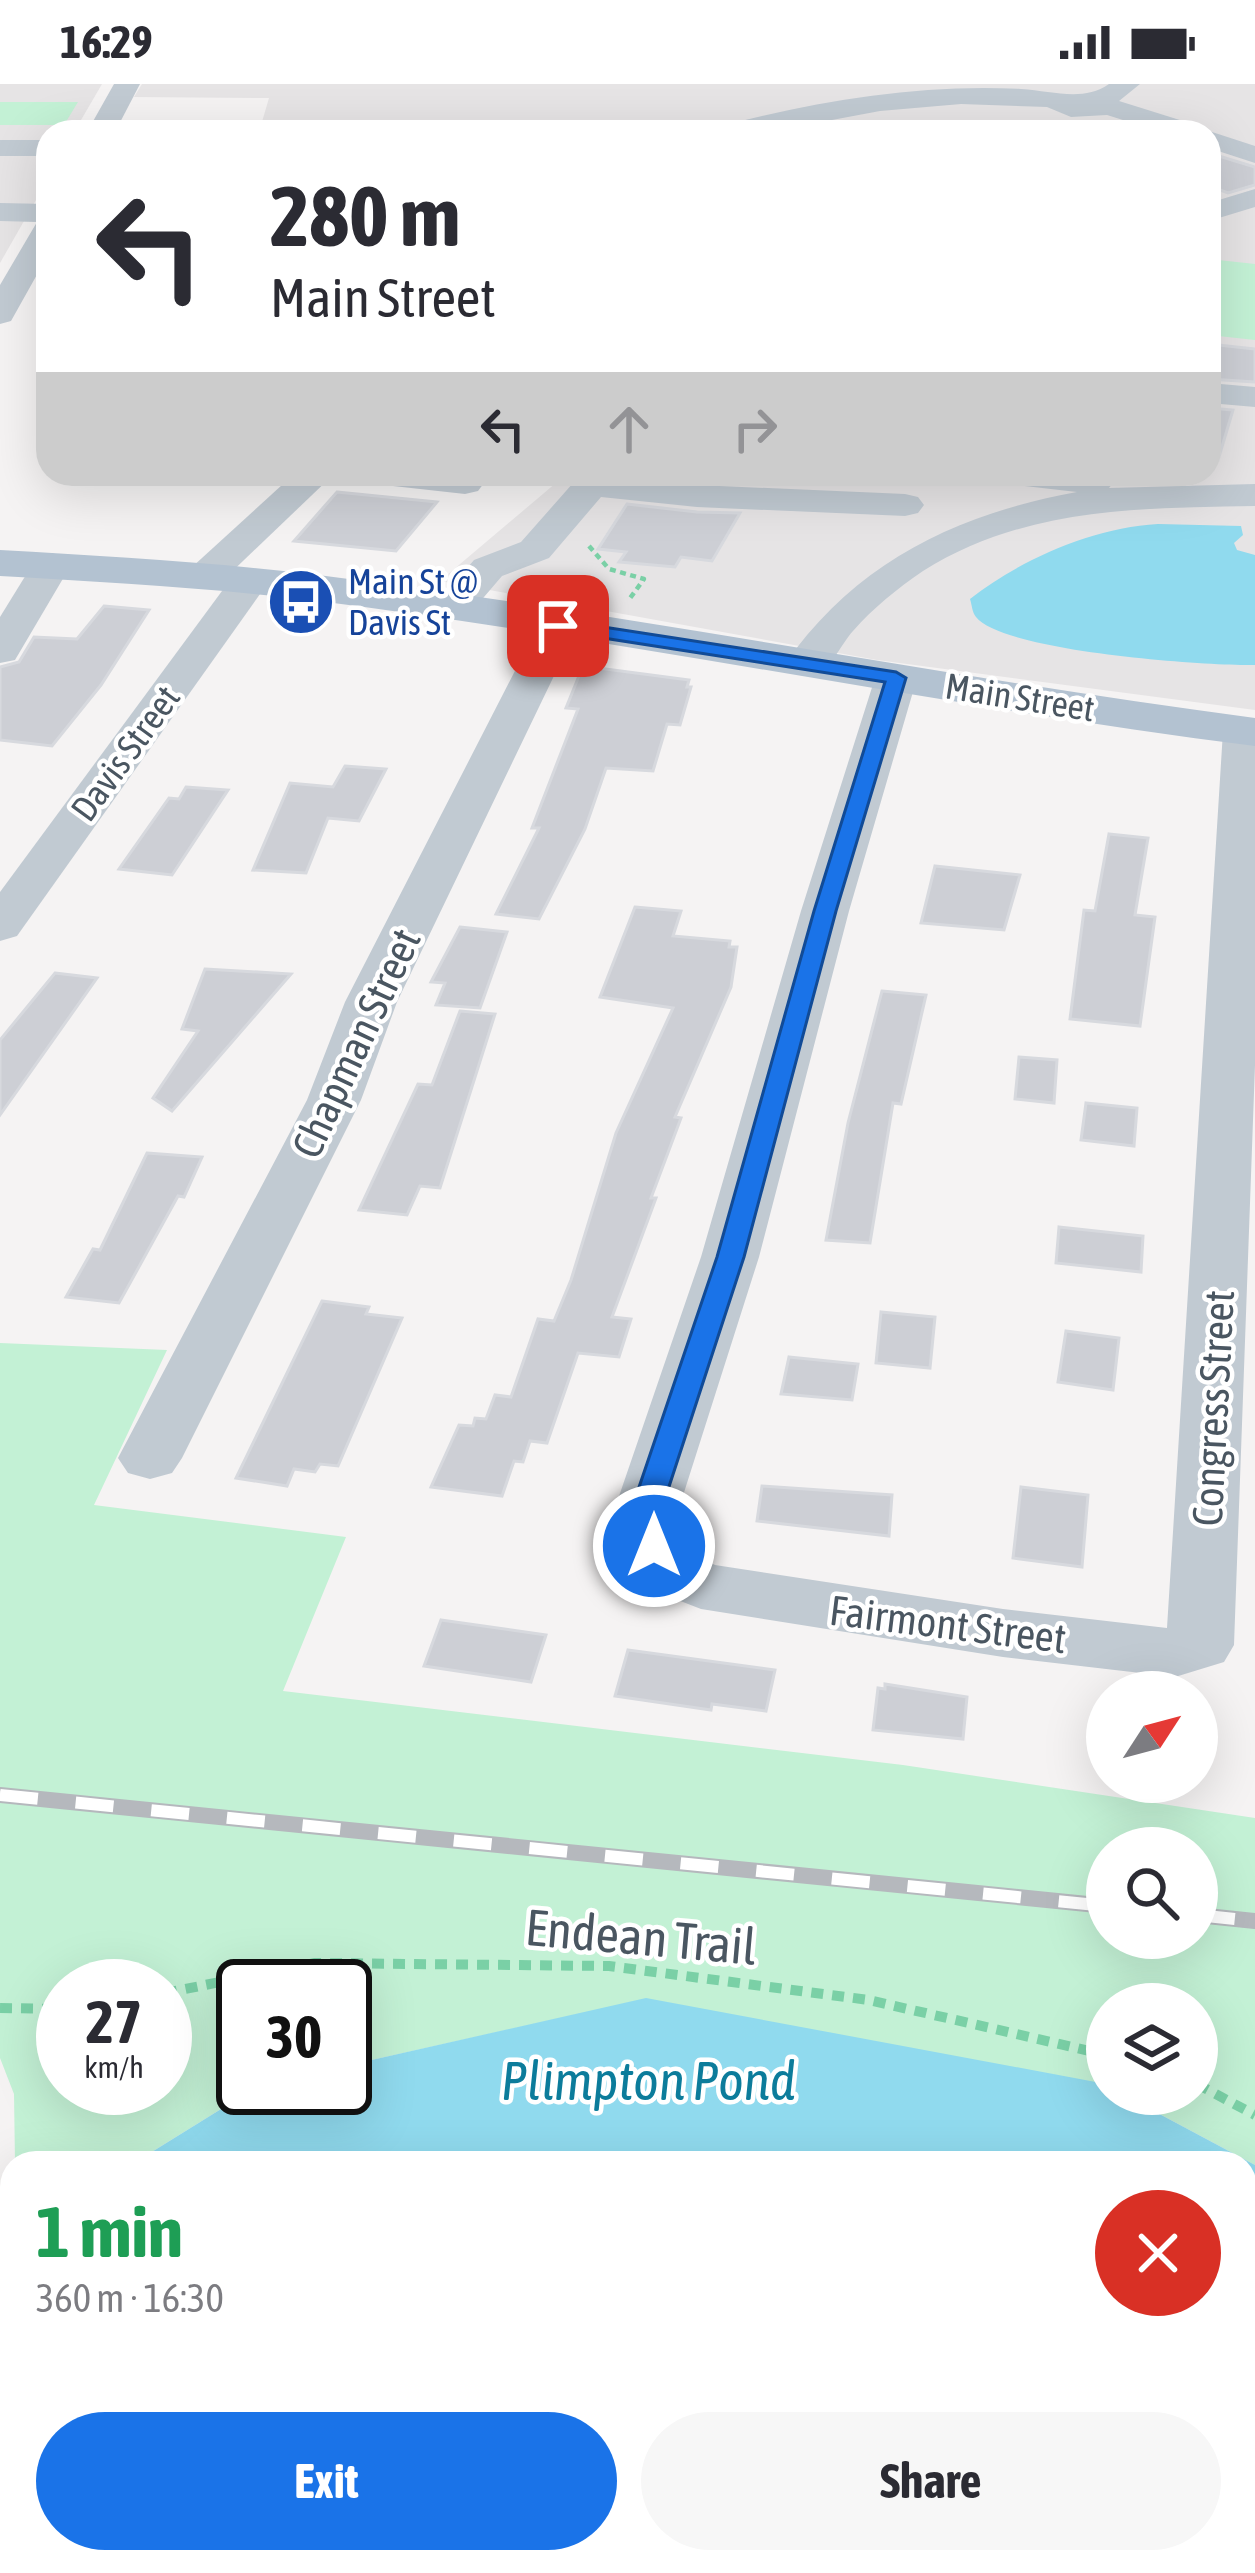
<!DOCTYPE html>
<meta charset="utf-8">
<style>
:root{--surface:#fff;--page:#f7f7f7;--text:#2b2b33;--muted:#7c7c81;--accent:#1a73e8}
body{margin:0;font-family:"Asap Condensed",sans-serif;background:var(--page);color:var(--text);height:100vh;display:flex;flex-direction:column;font-size:45px;white-space:nowrap}
*{box-sizing:border-box;margin:0}
p{font-size:39px;color:var(--muted)}
.icon{flex:none;width:66px;height:66px;fill:none;stroke:currentColor;stroke-width:2;stroke-linecap:round;stroke-linejoin:round}
.map{position:relative;flex:1;overflow:hidden}
.sheet{position:absolute;left:0px;top:2067px;width:1257px;height:423px;display:flex;flex-direction:column;background:var(--surface);border-radius:36px 36px 0 0;box-shadow:0 12px 48px #0002}
.sheet>*{flex:none}
.banner{position:absolute;left:36px;top:36px;width:1185px;height:366px;border-radius:36px;box-shadow:0 12px 48px #0002;background:#fff;color:var(--text);overflow:hidden}
.needle{width:78px;rotate:54deg}
.tools{position:absolute;left:1086px;top:1587px;display:grid;gap:24px}
.tools a{display:grid;place-items:center;width:132px;height:132px;border-radius:50%;background:var(--surface);box-shadow:0 12px 48px #0002;font-size:60px}
.speed{position:absolute;left:36px;top:1875px;display:flex;gap:24px;font-size:60px;font-weight:700;text-align:center}
.speed>*{display:grid;place-content:center;width:156px;height:156px;border-radius:50%;background:var(--surface);box-shadow:0 12px 48px #0002;line-height:1}
.speed small{font-size:30px;font-weight:400}
.speed .limit{border:6px solid #111;border-radius:18px;background:#fff;color:#111}
.pin{position:absolute;display:grid;place-items:center;width:102px;height:102px;color:#fff;margin:-51px;border-radius:24px;box-shadow:0 6px 18px #0006}
.me{position:absolute;width:132px;margin:-66px;rotate:0deg;stroke-linejoin:round;filter:drop-shadow(0 0 9px #0008)}
.turn{display:flex;align-items:center;gap:42px;height:252px;padding:0 36px;font-size:54px}
.turn .icon{width:156px;height:156px;stroke-width:2.5}
.turn b{display:block;font-size:84px;line-height:102px}
.lanes{display:flex;align-items:center;height:114px;padding:0 36px;background:#0003;justify-content:center;gap:60px;direction:ltr}
.lanes .off{opacity:.35}
.round{display:grid;place-items:center;flex:none;width:126px;height:126px;border-radius:63px;background:var(--page)}
.summary{display:flex;align-items:center;justify-content:space-between;height:204px;padding:0 36px}
h1{font-size:72px;font-weight:700;line-height:90px;color:#1e9e55}
.action{display:flex;gap:24px;margin-top:auto;padding:24px 36px}
.action a{flex:1;height:138px;border-radius:72px;background:var(--accent);color:#fff;font-size:48px;font-weight:700;line-height:138px;text-align:center}
.action a+a{background:var(--page);color:var(--text)}
.status{display:flex;justify-content:space-between;align-items:center;height:84px;padding:0 60px;background:var(--surface);direction:ltr}
.status svg{height:33px;fill:currentColor}
.map>svg:first-child{display:block}
.education{fill:#e6e4e5}
.green{fill:#c3f1d5;fill-rule:evenodd}
.water{fill:#90daee}
.building{fill:#cdcfd5;stroke:#d7d9de;stroke-width:3}
.lines{fill:none;stroke-linecap:round;stroke-linejoin:round}
.path-far1{stroke:#7ad0a6;stroke-width:4.5;stroke-dasharray:6 4.5;stroke-linecap:butt}
.path{stroke:#7ad0a6;stroke-width:10;stroke-dasharray:12 9;stroke-linecap:butt}
.minor{fill:#c1cad2;fill-rule:evenodd}
.major{fill:#b3c2d1;fill-rule:evenodd}
.rail-far1-casing{stroke:#b5b8bd;stroke-width:14}
.rail-casing{stroke:#b5b8bd;stroke-width:16}
.rail-far1{stroke:#fff;stroke-width:9;stroke-dasharray:28;stroke-linecap:butt}
.rail{stroke:#fff;stroke-width:12;stroke-dasharray:38;stroke-linecap:butt}
.route{fill:#1a73e8;stroke:#114b97;stroke-width:3}
.labels{text-anchor:middle;stroke-width:9;stroke-linejoin:round;paint-order:stroke}
.far-transit-label{font-size:36px;fill:#164399;stroke:#fff;text-anchor:start}
.far-street-label{font-size:36px;fill:#4a5661;stroke:#fff}
.street-label{font-size:42px;fill:#4a5661;stroke:#fff}
.near-street-label{font-size:51px;fill:#4a5661;stroke:#fff}
.near-water-label{font-size:54px;font-style:italic;fill:#0c7c9b;stroke:#fff}
</style>
<div class="status"><b>16:29</b><svg viewBox="0 0 49 12"><path d="M0 12V9h3v3zM5 12V6h3v6zM10 12V3h3v9zM15 12V0h3v12zM26 1h20v11H26zM47 4h2v5h-2z"/></svg></div>
<div class="map">
<svg width="1255" height="2489" viewBox="0 0 1255 2489">
<rect width="100%" height="100%" fill="#f5f3f3"/>
<g class="education">
<path d="M0,0H102L74,48H48V95L0,179Z"/>
<path d="M142,0H1255V626L877,576L440,497L563,393L550,390H1209V48H259L269,14L134,13Z"/>
</g>
<g class="green">
<path d="M0,18H78L64,41H0Z"/>
<path d="M1209,175L1255,180V256L1209,251Z"/>
<path d="M0,1259L167,1266L94,1421L346,1453L283,1607L903,1681L1255,1734V2081L1122,2010H1197V1920H1107V2002L646,1915L345,1982V1902H243V2004H255L134,2079H15L14,2010L0,1974ZM1107,1764H1197V1854H1107ZM63,1902H165V2004H63Z"/>
</g>
<g class="water">
<path d="M1158,440L1241,442L1243,451L1234,459L1237,466L1255,471V581C1208,582 1004,568 976,533C972,528 972,521 970,515C1022,475 1091,444 1158,440Z"/>
<path d="M646,1914L1101,1999L1107,2002V2010H1122L1255,2081V2489H34L0,2480V2216L12,2164V2478H1245V2079H134L255,2004H345V1982Z"/>
</g>
<g class="building">
<path d="M1209,69L1255,83V101L1228,109L1209,102Z"/>
<path d="M1209,260L1255,265V298L1209,295Z"/>
<path d="M1209,324L1233,326L1218,376L1209,374Z"/>
<path d="M648,390H763L758,399Z"/>
<path d="M337,408L437,418L396,467L294,457Z"/>
<path d="M627,420L697,428L740,429L712,477L681,473L675,483L619,478L626,468L598,465Z"/>
<path d="M104,522L149,526L101,601L52,662L0,656V583L19,578L34,553L77,555Z"/>
<path d="M583,582L689,596L687,603H691L680,641L667,640L653,687L606,684L585,745L539,835L496,830L539,744H532L578,625L566,624Z"/>
<path d="M345,682L386,685L359,737L328,734L306,789L253,786L290,699L333,703Z"/>
<path d="M186,703L228,706L172,791L119,785L169,714L179,715Z"/>
<path d="M1109,750L1148,754L1135,831L1155,833L1140,942L1070,935L1084,826L1095,827Z"/>
<path d="M935,782L1020,791L1004,846L921,839Z"/>
<path d="M635,823L681,827L673,852L730,857L729,863H737L731,903L675,1033L681,1034L651,1114H656L612,1233L631,1235L619,1273L578,1269L547,1359L530,1357L523,1378L514,1377L502,1412L431,1403L459,1341L473,1342L475,1334L486,1335L495,1311L511,1313L538,1235L554,1237L571,1196L616,1049L673,924L600,913Z"/>
<path d="M460,843L507,848L480,924L436,921L445,899L431,898Z"/>
<path d="M205,885L291,890L172,1027L153,1014L198,947L182,945Z"/>
<path d="M55,889L97,894L0,1031V956Z"/>
<path d="M882,907L926,911L901,1020L893,1019L870,1159L826,1156L848,1039Z"/>
<path d="M460,927L495,930L440,1104L420,1102L407,1131L359,1126L418,1000L432,1001Z"/>
<path d="M1019,973L1057,976L1054,1019L1015,1015Z"/>
<path d="M1086,1019L1137,1024L1134,1062L1081,1056Z"/>
<path d="M147,1069L202,1073L184,1113L178,1112L119,1219L66,1213L93,1165L100,1166Z"/>
<path d="M1059,1143L1143,1152L1141,1188L1056,1179Z"/>
<path d="M322,1217L369,1223L366,1230L402,1234L338,1382L320,1380L315,1388L294,1385L287,1402L236,1394Z"/>
<path d="M881,1228L935,1233L930,1284L876,1279Z"/>
<path d="M1066,1247L1119,1254L1113,1306L1058,1298Z"/>
<path d="M789,1273L858,1280L852,1316L781,1310Z"/>
<path d="M762,1402L892,1411L889,1452L757,1437Z"/>
<path d="M1021,1403L1088,1411L1082,1483L1013,1474Z"/>
<path d="M441,1536L546,1551L531,1598L424,1582Z"/>
<path d="M628,1566L775,1586L766,1627L712,1620L711,1626L615,1612Z"/>
<path d="M885,1600L967,1613L963,1655L873,1646L878,1604L885,1605Z"/>
</g>
<g class="lines">
<path class="path-far1" d="M589,462L609,485L644,495L628,517"/>
<g class="path">
<path d="M165,1909L315,1879L609,1882L869,1916L1107,1971"/>
<path d="M0,1924L63,1925"/>
<path d="M1197,2000L1255,2031"/>
</g>
<g class="minor">
<path d="M114,0H140L115,48H87Z"/>
<path d="M1109,0H1140L1119,17L1199,42L1203,48H1161L1107,31L1071,33L1047,23L961,20L880,27L768,48H736L733,44L737,38C829,15 926,0 1021,5C1053,7 1083,18 1109,0Z"/>
<path d="M1209,47L1255,62V79L1209,64V48H1204Z"/>
<rect x="0" y="56" width="48" height="16"/>
<path d="M1255,105V123L1209,137V119Z"/>
<path d="M0,119L48,120V171L11,237L0,240V201L37,138L0,137Z"/>
<path d="M1209,299L1255,303V323L1209,319Z"/>
<path d="M294,390H334L219,500H191L185,492L191,484Z"/>
<path d="M366,390H474L484,399L478,407L465,410L384,401L371,398Z"/>
<path d="M581,390L697,401L905,410L918,413L924,421L918,429L905,432L697,423L601,413L549,474L502,492L466,534H438L432,525L474,476L521,458Z"/>
<path d="M986,390H1103L1113,399L1109,404L1255,400V422C1140,424 1025,423 923,487C898,504 873,524 853,547C842,559 832,582 818,590C809,594 800,591 791,589L785,580C856,478 957,430 1077,408L991,398Z"/>
<path d="M51,469L65,473L71,481L15,576L0,579V533L37,473Z"/>
<path d="M250,484L264,488L270,496L17,852L0,857V808L236,488Z"/>
<path d="M558,530L572,533L578,542L397,918L361,1016L182,1374L172,1389L150,1395L128,1389L118,1374L307,1016L345,918L538,542L544,533Z"/>
<path d="M896,581L911,585L917,594L849,827L759,1173L680,1421C685,1449 687,1468 715,1481L1003,1525L1167,1544L1223,647L1230,638L1255,636V981L1234,1561L1224,1578L1175,1593L1003,1573L701,1525L652,1506L621,1462L616,1421L701,1173L801,827L875,594L881,585Z"/>
</g>
<path class="major" d="M0,466C106,472 212,478 318,491C632,530 942,593 1255,634V662C941,622 632,557 318,517C212,504 106,498 0,492Z"/>
<defs>
<path id="rail-far1" d="M0,1711L25,1714"/>
<g id="rail">
<path d="M0,1711L1107,1822"/>
<path d="M1197,1831L1255,1837"/>
</g>
</defs>
<use href="#rail-far1" class="rail-far1-casing"/>
<use href="#rail" class="rail-casing"/>
<use href="#rail-far1" class="rail-far1"/>
<use href="#rail" class="rail"/>
</g>
<path class="route" d="M558,536L896,588L906,594L836,827L744,1173L663,1421L669,1462L654,1472L639,1462L633,1421L717,1173L814,827L885,598L552,546L549,542Z"/>
<defs>
<symbol id="bus-disc" viewBox="-11 -11 22 22"><circle r="9.5" fill="#1a4fb4" stroke="#fff"/><path d="M-5-6H5V4H4V6H2V4H-2V6H-4V4H-5ZM-3.5-4V0h7V-4ZM-3.5 1.2v1.5H-2V1.2ZM2 1.2v1.5H3.5V1.2Z" fill="#fff"/></symbol>
</defs>
<g fill-rule="evenodd">
<use href="#bus-disc" x="263" y="480" width="76" height="76"/>
</g>
<g class="labels">
<g class="far-transit-label">
<text x="348" y="510">Main St @<tspan x="348" dy="41">Davis St</tspan></text>
</g>
<g class="far-street-label">
<text transform="translate(1020 613) rotate(9)" y="13">Main Street</text>
<text transform="translate(125 669) rotate(-54)" y="13">Davis Street</text>
</g>
<g class="street-label">
<text transform="translate(356 959) rotate(-65)" y="15">Chapman Street</text>
<text transform="translate(1213 1324) rotate(-87)" y="15">Congress Street</text>
<text transform="translate(948 1540) rotate(7)" y="15">Fairmont Street</text>
</g>
<g class="near-street-label">
<text transform="translate(641 1853) rotate(5)" y="18">Endean Trail</text>
</g>
<g class="near-water-label">
<text x="648" y="2016">Plimpton Pond</text>
</g>
</g>
</svg>
<div class="tools">
<a><svg class="needle" viewBox="-14 -14 28 28"><path d="M0-13l5 13h-10z" fill="#e53935"/><path d="M0 13l5-13h-10z" fill="#7c7c81"/></svg></a>
<a><svg class="icon" aria-label="search" viewBox="0 0 24 24"><circle cx="10" cy="10" r="6"/><path d="M15 15l6 6"/></svg></a>
<a><svg class="icon" aria-label="layers" viewBox="0 0 24 24"><path d="M12 4l9 5-9 5-9-5zM3 14l9 5 9-5"/></svg></a>
</div>
<div class="speed"><div>27<small>km/h</small></div><div class="limit">30</div></div>
<div class="pin" style="left:558px;top:542px;background:#d93025"><svg class="icon" aria-label="arrive" viewBox="0 0 24 24"><path d="M6 21V4h12l-3 4 3 4H6"/></svg></div>
<svg class="me" style="left:654px;top:1462px" viewBox="-20 -20 40 40"><circle r="17" fill="#1a73e8" stroke="#fff" stroke-width="3"/><path d="M0-11L8 9 0 5-8 9z" fill="#fff"/></svg>
<div class="banner">
<div class="turn"><svg class="icon" aria-label="left" viewBox="0 0 24 24"><path d="M17 20v-9H6M10 6l-5 5 5 5"/></svg><div><b>280 m</b>Main Street</div></div>
<div class="lanes"><svg class="icon" aria-label="left" viewBox="0 0 24 24"><path d="M17 20v-9H6M10 6l-5 5 5 5"/></svg><svg class="icon off" aria-label="ahead" viewBox="0 0 24 24"><path d="M12 20V5M6 11l6-6 6 6"/></svg><svg class="icon off" aria-label="right" viewBox="0 0 24 24"><path d="M7 20v-9h11M14 6l5 5-5 5"/></svg></div>
</div>
<section class="sheet">
<div class="summary"><div><h1>1 min</h1><p>360 m · 16:30</p></div><a class="round" style="background:#d93025;color:#fff"><svg class="icon" aria-label="close" viewBox="0 0 24 24"><path d="M6 6l12 12M18 6L6 18"/></svg></a></div>
<div class="action"><a>Exit</a><a>Share</a></div>
</section>
</div>
